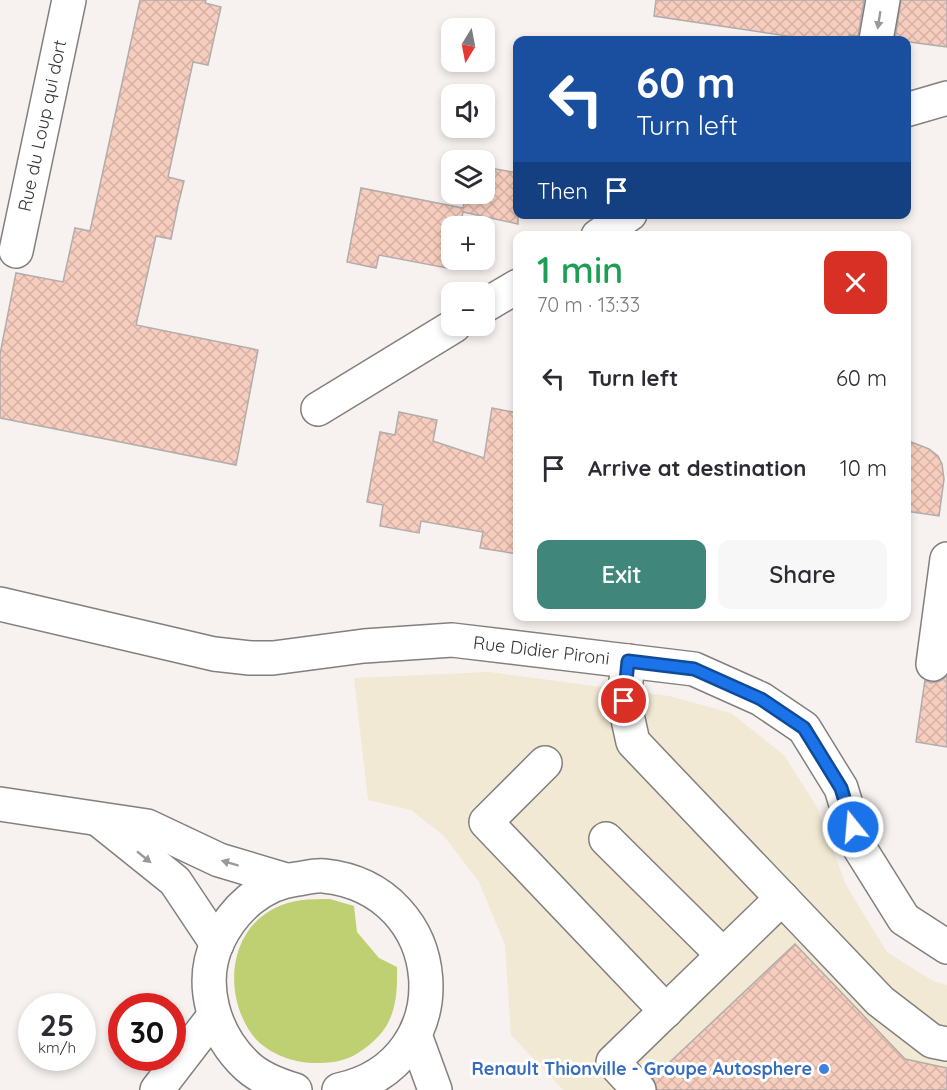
<!DOCTYPE html>
<meta charset="utf-8">
<style>
:root{--surface:#fff;--page:#f7f7f7;--text:#2b2b33;--muted:#7c7c81;--accent:#41867a}
body{margin:0;font-family:Quicksand,sans-serif;background:var(--page);color:var(--text);height:100vh;display:flex;flex-direction:column;font-size:22px;white-space:nowrap}
*{box-sizing:border-box;margin:0}
p{font-size:20px;color:var(--muted)}
.icon{flex:none;width:33px;height:33px;fill:none;stroke:currentColor;stroke-width:2;stroke-linecap:round;stroke-linejoin:round}
.map{position:relative;flex:1;overflow:hidden}
.panel{position:absolute;left:513px;top:231px;width:398px;height:390px;display:flex;flex-direction:column;background:var(--surface);border-radius:12px;box-shadow:0 3px 9px #0003}
.panel>*{flex:none}
.hud{position:absolute;left:513px;top:36px;width:398px;height:183px;border-radius:12px;box-shadow:0 3px 9px #0003;background:#1a4fa0;color:#fff;overflow:hidden}
.needle{width:39px;rotate:190deg}
.controls{position:absolute;left:441px;top:18px;display:grid;gap:12px}
.controls a{display:grid;place-items:center;width:54px;height:54px;border-radius:12px;background:var(--surface);box-shadow:0 3px 9px #0003;font-size:30px}
.speed{position:absolute;left:18px;top:993px;display:flex;gap:12px;font-size:30px;font-weight:700;text-align:center}
.speed>*{display:grid;place-content:center;width:78px;height:78px;border-radius:50%;background:var(--surface);box-shadow:0 3px 9px #0003;line-height:1}
.speed small{font-size:15px;font-weight:400}
.speed .limit{border:9px solid #d22;background:#fff;color:#111}
.pin{position:absolute;display:grid;place-items:center;width:51px;height:51px;color:#fff;margin:-26px;border:3px solid #fff;border-radius:50%;box-shadow:0 2px 6px #0007}
.me{position:absolute;width:66px;margin:-33px;rotate:343deg;stroke-linejoin:round;filter:drop-shadow(0 0 4px #0008)}
.turn{display:flex;align-items:center;gap:21px;height:126px;padding:0 24px;font-size:27px}
.turn .icon{width:78px;height:78px;stroke-width:2.5}
.turn b{display:block;font-size:42px;line-height:51px}
.then{display:flex;align-items:center;height:57px;padding:0 24px;background:#0003;gap:12px;font-size:22px}
.round{display:grid;place-items:center;flex:none;width:63px;height:63px;border-radius:12px;background:var(--page)}
.overview{display:flex;align-items:center;justify-content:space-between;height:102px;padding:0 24px}
h1{font-size:36px;font-weight:600;line-height:45px;color:#1e9e55}
.cta{display:flex;gap:12px;margin-top:auto;padding:12px 24px}
.cta a{flex:1;height:69px;border-radius:12px;background:var(--accent);color:#fff;font-size:24px;font-weight:600;line-height:69px;text-align:center}
.cta a+a{background:var(--page);color:var(--text)}
ul{padding:0;list-style:none}
li{display:flex;align-items:center;gap:18px;height:90px;padding:0 24px}
li div{flex:1}
li b{display:block;font-size:22px}
li em{font-style:normal}
.map>svg:first-child{display:block}
.commercial{fill:#f1e9d3}
.grass{fill:#bed071}
.building{fill:url(#building-cross-hatch);stroke:#b2adac;stroke-width:1.5}
.lines{fill:none;stroke-linecap:round;stroke-linejoin:round}
.minor-casing{stroke:#847f7e;stroke-width:36}
.major-casing{stroke:#847f7e;stroke-width:36}
.highway-casing{stroke:#847f7e;stroke-width:36}
.minor{stroke:#fff;stroke-width:33}
.major{stroke:#fff;stroke-width:33}
.highway{stroke:#fff;stroke-width:33}
.oneway{fill:#9a9999}
.route-casing{stroke:#114b97;stroke-width:15}
.route{stroke:#1a73e8;stroke-width:10}
.shop-dot{fill:#3f7fe0;stroke:#fff;stroke-width:2}
.labels{text-anchor:middle;stroke-width:6;stroke-linejoin:round;paint-order:stroke}
.street-label{font-size:18px;fill:#353333;stroke:#fff}
.shop-label{font-size:18px;font-weight:bold;fill:#366cbe;stroke:#fff;text-anchor:end}
</style>
<div class="map">
<svg width="947" height="1090" viewBox="0 0 947 1090">
<defs>
<pattern id="building-cross-hatch" width="8" height="8" patternUnits="userSpaceOnUse" patternTransform="scale(1.5)"><rect width="8" height="8" fill="#f7cebe"/><path d="M0 0l8 8M0 8l8-8" fill="none" stroke="#d4b1a4"/></pattern>
</defs>
<rect width="100%" height="100%" fill="#f7f2f0"/>
<path class="commercial" d="M489,672L669,696L731,713L784,755L817,807L846,885L887,952L933,981L947,985V1090H563L511,1035L505,945L479,882L444,836L411,810L368,800L354,678Z"/>
<path class="grass" d="M330,899L354,906L357,932L379,958L397,967C398,1006 393,1031 358,1053C345,1062 329,1063 314,1063C292,1063 264,1052 251,1033C224,994 228,933 273,909C291,899 310,899 330,899Z"/>
<g class="building">
<path d="M140,0H206L205,3L221,7L208,65L193,62L168,177L184,181L178,205L171,239L156,236L136,325L258,350L236,465L0,418V354L16,273L63,282L75,228L90,231Z"/>
<path d="M656,0H864L858,36L849,35V40H813L654,16Z"/>
<path d="M901,0H947V47L895,40Z"/>
<path d="M484,167L518,173V224L463,212L460,226H452V260H454L452,269L379,255L376,268L347,262L361,188L463,208L466,194H484Z"/>
<path d="M492,408L518,413V554L480,548L483,532L421,521L419,533L380,526L383,505L367,502L380,432L395,435L399,412L437,420L433,441L484,458Z"/>
<path d="M906,440L929,449L938,456L942,464L944,479L939,516L906,511Z"/>
<path d="M947,676V747L916,742L925,680L931,683L940,681Z"/>
<path d="M795,944L905,1059L947,1068V1090H657L653,1078Z"/>
</g>
<g class="lines">
<defs>
<g id="minor">
<path d="M876,40L883,0"/>
<path d="M906,110L947,98"/>
<path d="M598,236L630,214"/>
<path id="s1" d="M16,251L69,0"/>
<path d="M484,306L518,286"/>
<path d="M318,409L454,326"/>
<path id="s2" d="M0,604L214,654L250,658H273L364,646L452,640L694,669L761,699L804,728L841,788L859,847L904,919L947,947"/>
<path d="M628,661L624,701L633,742L880,1001L932,1041L947,1044"/>
<path d="M933,664L947,559"/>
<path d="M545,763L486,822L666,1011"/>
<path d="M0,804L147,826L219,860L286,880"/>
<path d="M99,820L175,881L217,944"/>
<path d="M606,839L723,955"/>
<path d="M639,1090L613,1062L782,898"/>
</g>
<g id="major">
<path d="M157,1090L214,1016"/>
<path d="M295,1090C278,1085 260,1078 247,1066C214,1035 198,984 218,941C233,910 261,883 297,879C305,878 315,875 324,876C450,889 464,1063 339,1090"/>
</g>
<g id="highway">
<path d="M415,1035L435,1090"/>
<path d="M355,1087L359,1090"/>
</g>
</defs>
<use href="#minor" class="minor-casing"/>
<use href="#major" class="major-casing"/>
<use href="#highway" class="highway-casing"/>
<use href="#minor" class="minor"/>
<use href="#major" class="major"/>
<use href="#highway" class="highway"/>
</g>
<defs><path id="oneway-solid" d="M-6-.8H1V-3.2L6.5 0L1 3.2V.8H-6Z" transform="scale(1.5)"/></defs>
<g class="oneway">
<use href="#oneway-solid" transform="translate(879 20) rotate(99)"/>
<use href="#oneway-solid" transform="translate(144 857) rotate(39)"/>
<use href="#oneway-solid" transform="translate(230 863) rotate(-163)"/>
</g>
<g class="lines">
<defs>
<path id="route" d="M624,701L628,661L694,669L761,699L804,728L841,788L853,827"/>
</defs>
<use href="#route" class="route-casing"/>
<use href="#route" class="route"/>
</g>
<circle class="shop-dot" cx="824" cy="1069" r="6"/>
<g class="labels">
<g class="street-label">
<text dy="6" stroke="none"><textPath href="#s1" startOffset="128">Rue du Loup qui dort</textPath></text>
<text dy="6" stroke="none"><textPath href="#s2" startOffset="549">Rue Didier Pironi</textPath></text>
</g>
<g class="shop-label">
<text x="812" y="1075">Renault Thionville - Groupe Autosphere</text>
</g>
</g>
</svg>
<div class="controls">
<a><svg class="needle" viewBox="-14 -14 28 28"><path d="M0-13l5 13h-10z" fill="#e53935"/><path d="M0 13l5-13h-10z" fill="#7c7c81"/></svg></a>
<a><svg class="icon" aria-label="sound" viewBox="0 0 24 24"><path d="M4 9h4l5-4v14l-5-4H4zM17 9q2 3 0 6"/></svg></a>
<a><svg class="icon" aria-label="layers" viewBox="0 0 24 24"><path d="M12 4l9 5-9 5-9-5zM3 14l9 5 9-5"/></svg></a>
<a>+</a>
<a>−</a>
</div>
<div class="speed"><div>25<small>km/h</small></div><div class="limit">30</div></div>
<div class="pin" style="left:624px;top:701px;background:#d93025"><svg class="icon" aria-label="arrive" viewBox="0 0 24 24"><path d="M6 21V4h12l-3 4 3 4H6"/></svg></div>
<svg class="me" style="left:853px;top:827px" viewBox="-20 -20 40 40"><circle r="17" fill="#1a73e8" stroke="#fff" stroke-width="3"/><path d="M0-11L8 9 0 5-8 9z" fill="#fff"/></svg>
<div class="hud">
<div class="turn"><svg class="icon" aria-label="left" viewBox="0 0 24 24"><path d="M17 20v-9H6M10 6l-5 5 5 5"/></svg><div><b>60 m</b>Turn left</div></div>
<div class="then">Then<svg class="icon" aria-label="arrive" viewBox="0 0 24 24"><path d="M6 21V4h12l-3 4 3 4H6"/></svg></div>
</div>
<section class="panel">
<div class="overview"><div><h1>1 min</h1><p>70 m · 13:33</p></div><a class="round" style="background:#d93025;color:#fff"><svg class="icon" aria-label="close" viewBox="0 0 24 24"><path d="M6 6l12 12M18 6L6 18"/></svg></a></div>
<ul>
<li><svg class="icon" aria-label="left" viewBox="0 0 24 24"><path d="M17 20v-9H6M10 6l-5 5 5 5"/></svg><div><b>Turn left</b></div><em>60 m</em></li>
<li><svg class="icon" aria-label="arrive" viewBox="0 0 24 24"><path d="M6 21V4h12l-3 4 3 4H6"/></svg><div><b>Arrive at destination</b></div><em>10 m</em></li>
</ul>
<div class="cta"><a>Exit</a><a>Share</a></div>
</section>
</div>
